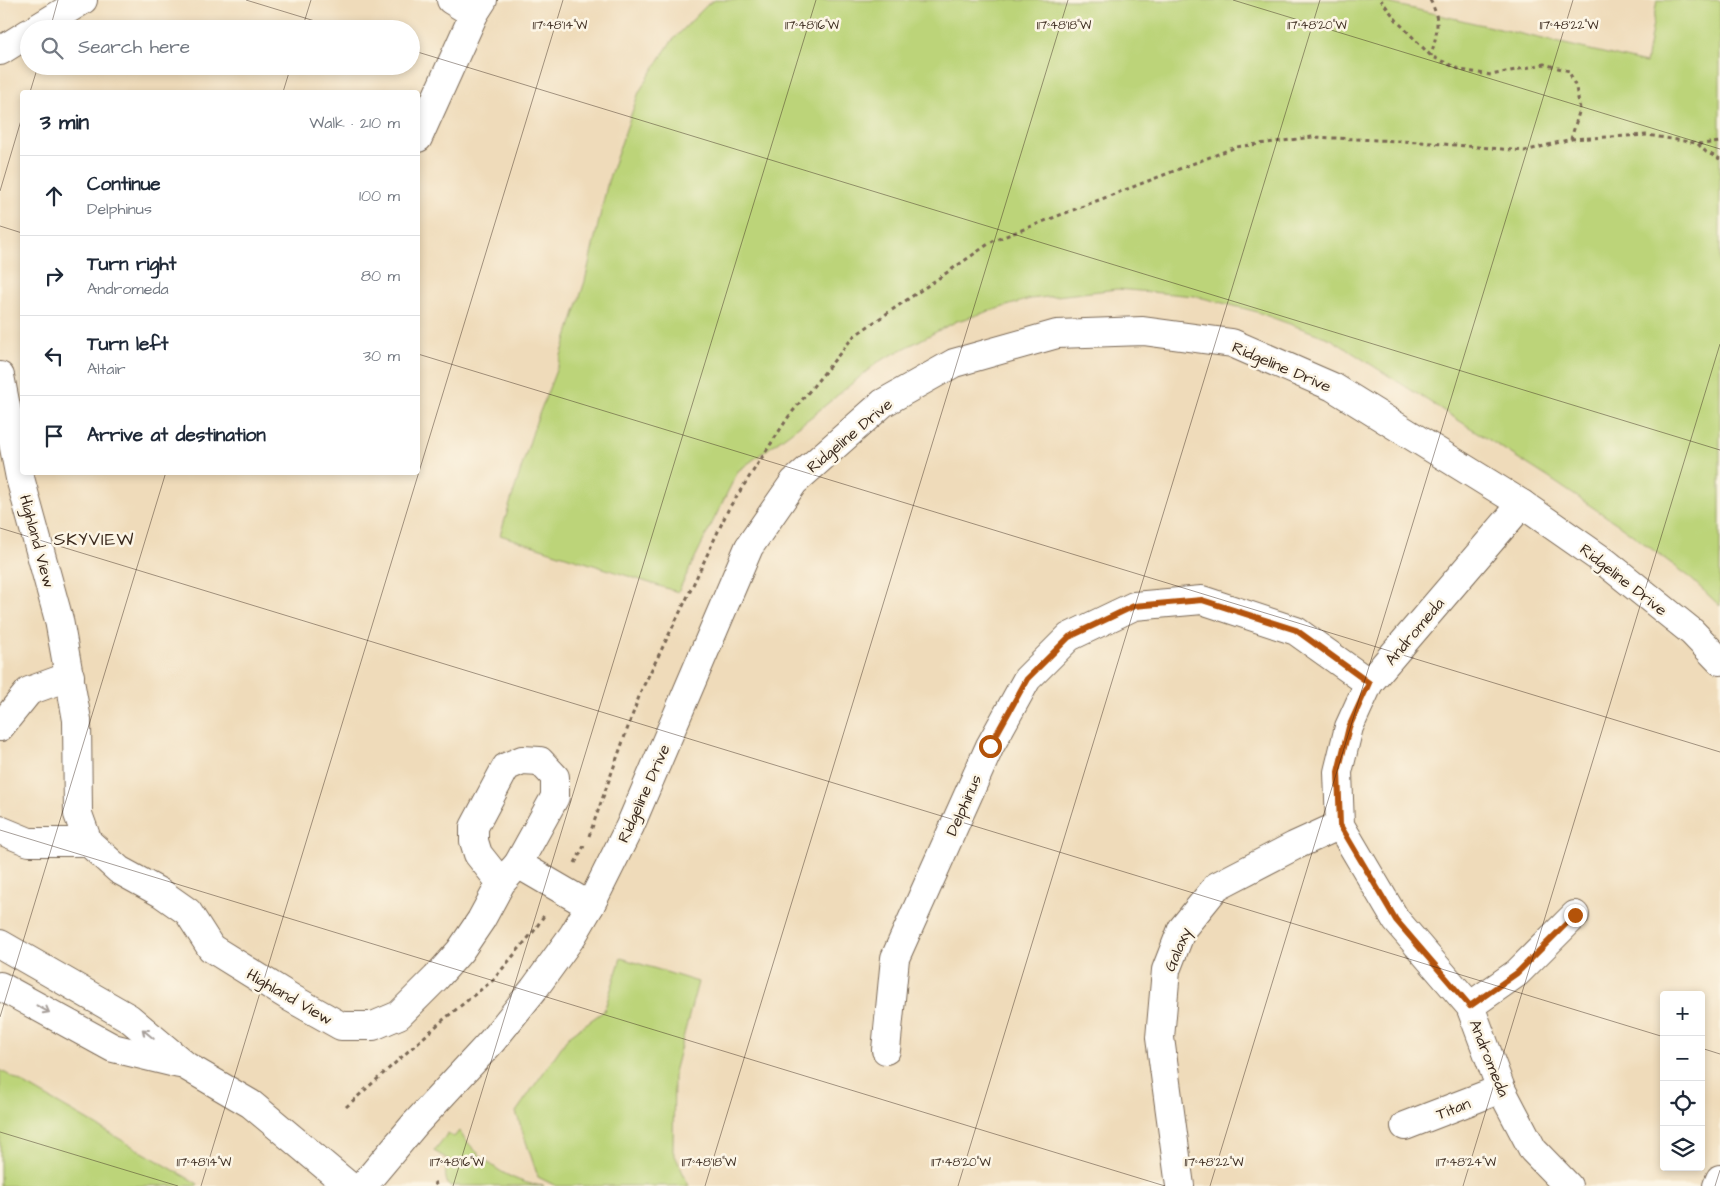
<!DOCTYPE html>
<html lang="en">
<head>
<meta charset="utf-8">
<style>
	body { margin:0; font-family:"Architects Daughter",sans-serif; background:#f6f6f7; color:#1f2937 }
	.controls { position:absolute; right:15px; bottom:15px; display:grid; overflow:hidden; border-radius:5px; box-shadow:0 2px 8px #0003 }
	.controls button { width:45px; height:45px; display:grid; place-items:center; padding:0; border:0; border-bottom:1px solid #e0e1e3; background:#fff; color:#1f2937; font:25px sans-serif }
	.stop { position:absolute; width:15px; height:15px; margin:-11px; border:4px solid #b45309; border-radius:50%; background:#fff }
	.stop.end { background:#b45309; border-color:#fff; box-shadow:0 1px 5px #0008 }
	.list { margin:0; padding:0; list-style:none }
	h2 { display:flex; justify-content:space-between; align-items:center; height:65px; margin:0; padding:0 20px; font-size:21px }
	h2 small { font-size:16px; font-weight:400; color:#747a83 }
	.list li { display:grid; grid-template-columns:32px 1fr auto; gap:15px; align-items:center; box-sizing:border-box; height:80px; padding:0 20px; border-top:1px solid #e0e1e3 }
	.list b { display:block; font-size:19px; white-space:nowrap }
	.list p { margin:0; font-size:16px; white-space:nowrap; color:#747a83 }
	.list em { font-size:16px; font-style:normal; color:#747a83 }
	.icon { flex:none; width:28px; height:28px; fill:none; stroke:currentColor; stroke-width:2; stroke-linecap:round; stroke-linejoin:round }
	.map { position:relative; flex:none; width:1720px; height:1186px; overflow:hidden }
	.search { position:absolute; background:#fff; box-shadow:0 2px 8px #0003; left:20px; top:20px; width:400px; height:55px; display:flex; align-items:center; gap:12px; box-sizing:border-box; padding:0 18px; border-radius:28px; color:#747a83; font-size:19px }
	.panel { position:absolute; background:#fff; box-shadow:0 2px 8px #0003; left:20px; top:90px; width:400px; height:385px; border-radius:5px }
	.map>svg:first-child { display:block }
	.grass { fill:#bcd479; stroke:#7c7f4c }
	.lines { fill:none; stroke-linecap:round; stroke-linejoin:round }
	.street-casing { stroke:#7a6855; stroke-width:30 }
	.secondary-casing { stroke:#7a6855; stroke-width:30 }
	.path { stroke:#7a6855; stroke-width:3; stroke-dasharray:4 4; stroke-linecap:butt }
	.street { stroke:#fff; stroke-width:28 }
	.secondary { stroke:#fff; stroke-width:28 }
	.oneway { stroke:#a79f9a }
	.route { stroke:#b45309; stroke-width:6 }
	.ticks { fill:none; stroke:#3b2a1e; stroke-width:1; stroke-opacity:0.45 }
	.labels { text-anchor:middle; stroke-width:5; stroke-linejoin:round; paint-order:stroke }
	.street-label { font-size:16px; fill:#3b2a1e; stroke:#fcf5e5 }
	.neighbourhood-label { font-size:18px; letter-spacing:1px; fill:#3b2a1e; stroke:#fcf5e5 }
	.ticks-label { font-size:12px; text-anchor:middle; fill:#3b2a1e; stroke:#fcf5e5; stroke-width:5; stroke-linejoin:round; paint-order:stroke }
</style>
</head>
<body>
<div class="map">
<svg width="1720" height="1186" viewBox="0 0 1720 1186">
	<rect width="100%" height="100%" fill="#fcf5e5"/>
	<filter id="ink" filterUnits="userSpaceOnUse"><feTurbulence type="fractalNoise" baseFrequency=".02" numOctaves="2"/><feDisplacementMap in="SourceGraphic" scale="10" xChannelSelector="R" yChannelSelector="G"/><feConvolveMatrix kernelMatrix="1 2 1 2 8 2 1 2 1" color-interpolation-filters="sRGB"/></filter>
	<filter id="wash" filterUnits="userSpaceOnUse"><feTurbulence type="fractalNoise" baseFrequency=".0096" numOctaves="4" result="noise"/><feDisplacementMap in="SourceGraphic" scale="20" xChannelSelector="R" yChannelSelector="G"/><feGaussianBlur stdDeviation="1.12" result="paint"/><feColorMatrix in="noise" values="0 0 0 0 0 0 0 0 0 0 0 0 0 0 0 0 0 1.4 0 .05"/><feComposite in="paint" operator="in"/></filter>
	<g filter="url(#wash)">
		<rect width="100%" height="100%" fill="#efdbba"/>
		<g class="grass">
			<path d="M715,0H1375L1646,63L1657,0H1720V606L1687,575L1619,525L1549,478L1331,339L1254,311L1195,296L1117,289L1030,299L957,321L878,362L811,417L738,471L678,592L500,535L536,422L558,365L585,281L608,181L639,92L670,43L708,4Z"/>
			<path d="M621,958L698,982L674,1072L673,1151L689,1186H556L538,1177L516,1112L569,1036L604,1011Z"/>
			<path d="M0,1070L198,1184L196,1186H0Z"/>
			<path d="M459,1131C479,1159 508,1183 544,1186H449C444,1178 445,1169 449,1160L434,1151L448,1133L454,1137Z"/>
		</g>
	</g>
	<g filter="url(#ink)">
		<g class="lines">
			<g class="street-casing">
				<g id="street">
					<path d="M451,0L474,14"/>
					<path d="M36,29L83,0"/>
					<path d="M0,51L29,33"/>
					<path d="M418,138L474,14L483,0"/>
					<path d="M0,376L20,478L59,620L77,720L78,814L88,842L119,870L161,893L188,912L211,948L293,999L341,1026H373L399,1015L436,978L460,951L481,920L501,883L518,864L555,797V777L540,761L522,760L506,767L474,827V841L478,854L501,883"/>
					<path d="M1522,504L1369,683L1349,727L1338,772L1340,825L1396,920L1470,1006L1501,1089L1533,1150L1568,1186"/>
					<path d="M0,727L29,691L70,676"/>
					<path d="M0,830L29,842H88"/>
					<path d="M518,864L590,906"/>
					<path d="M1470,1006L1517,973L1575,915"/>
					<path d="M886,1050L895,958L990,746L1027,679L1069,637L1134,606L1202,600L1296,631L1369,683"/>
					<path d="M1405,1126L1501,1089"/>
					<path d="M1180,1186L1160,1038L1166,970L1182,929L1217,886L1294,846L1340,825"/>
					<path d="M1717,1186L1720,1179"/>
				</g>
			</g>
			<g class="secondary-casing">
				<g id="secondary">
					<path d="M0,944L129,1018L186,1066L251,1104L349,1186"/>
					<path d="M0,986L113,1048L179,1064"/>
					<path d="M363,1186L415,1124L492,1041L534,989L573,935L590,906L630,826L749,547L794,482L883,403L954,363L1057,334L1143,331L1232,343L1333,387L1522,504L1605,562L1692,632L1720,661"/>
				</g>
			</g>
			<g class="path">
				<path d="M1430,0C1442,21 1436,35 1431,56"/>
				<path d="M1571,139L1647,135L1702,144L1720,142"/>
				<path d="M1698,144L1706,152L1720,159"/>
				<path d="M589,836L641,691L686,600L729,508L789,416L854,336L993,241L1236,147L1313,137L1420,142L1525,151L1571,139L1580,109L1576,88L1569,71L1544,64L1491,75L1461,70L1431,56L1398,22L1381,0"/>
				<path d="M575,863L584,846"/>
				<path d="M346,1107L443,1020L493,980L534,931L545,914"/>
				<path d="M434,1182L437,1186"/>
			</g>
			<use href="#street" class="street"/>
			<use href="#secondary" class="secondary"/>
		</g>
		<defs><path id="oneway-shaft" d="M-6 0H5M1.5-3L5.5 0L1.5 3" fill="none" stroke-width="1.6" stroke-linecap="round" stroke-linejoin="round" transform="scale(1.25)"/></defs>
		<g class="oneway">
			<use href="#oneway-shaft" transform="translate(43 1009) rotate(29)"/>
			<use href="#oneway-shaft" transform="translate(148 1034) rotate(-140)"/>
		</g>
	</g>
	<g class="lines" filter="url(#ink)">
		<path class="route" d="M990,746L1027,679L1069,637L1134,606L1202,600L1296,630L1369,683L1349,727L1338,772L1340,825L1396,920L1470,1006L1517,973L1575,915"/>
	</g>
	<path class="ticks" d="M246,0L341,29M1233,0L1720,149M50,29L58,0M302,29L311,0M411,50L1720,450M30,92L38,66M283,92L291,66M0,191L22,117M0,226L22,233M418,354L1720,752M0,528L1664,1037M0,830L1165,1186M0,1017L166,472M1701,1048L1720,1054M0,1132L178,1186M201,1186L563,0M453,1186L816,0M705,1186L1068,0M958,1186L1320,0M1210,1186L1573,0M1463,1186L1720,344M1715,1186L1720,1170"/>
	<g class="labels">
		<g class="street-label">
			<text transform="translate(1282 366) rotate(23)" y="6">Ridgeline Drive</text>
			<text transform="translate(849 435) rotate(-40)" y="6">Ridgeline Drive</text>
			<text transform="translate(38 541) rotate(75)" y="6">Highland View</text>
			<text transform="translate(1624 579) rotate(38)" y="6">Ridgeline Drive</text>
			<text transform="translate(1414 631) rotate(-50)" y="6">Andromeda</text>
			<text transform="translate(643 793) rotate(-66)" y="6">Ridgeline Drive</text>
			<text transform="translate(963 805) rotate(-66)" y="6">Delphinus</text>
			<text transform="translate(1177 949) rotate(-67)" y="6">Galaxy</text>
			<text transform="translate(290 996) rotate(30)" y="6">Highland View</text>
			<text transform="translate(1490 1058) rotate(68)" y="6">Andromeda</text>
			<text transform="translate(1453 1108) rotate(-21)" y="6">Titan</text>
		</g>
		<g class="neighbourhood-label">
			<text x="94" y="545">SKYVIEW</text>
		</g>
	</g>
	<g class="ticks-label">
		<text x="560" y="29">117°48'14"W</text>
		<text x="812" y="29">117°48'16"W</text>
		<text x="1064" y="29">117°48'18"W</text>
		<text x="1317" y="29">117°48'20"W</text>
		<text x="1569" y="29">117°48'22"W</text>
		<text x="204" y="1166">117°48'14"W</text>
		<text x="457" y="1166">117°48'16"W</text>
		<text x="709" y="1166">117°48'18"W</text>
		<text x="961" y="1166">117°48'20"W</text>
		<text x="1214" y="1166">117°48'22"W</text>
		<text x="1466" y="1166">117°48'24"W</text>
	</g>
</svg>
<div class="controls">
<button>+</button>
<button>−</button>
<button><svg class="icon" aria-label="locate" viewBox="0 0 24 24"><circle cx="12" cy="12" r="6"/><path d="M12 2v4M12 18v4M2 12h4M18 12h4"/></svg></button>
<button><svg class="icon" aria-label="layers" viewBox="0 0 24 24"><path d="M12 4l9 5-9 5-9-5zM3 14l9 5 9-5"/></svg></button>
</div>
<div class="stop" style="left:990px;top:746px"></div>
<div class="stop end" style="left:1575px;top:915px"></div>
<div class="search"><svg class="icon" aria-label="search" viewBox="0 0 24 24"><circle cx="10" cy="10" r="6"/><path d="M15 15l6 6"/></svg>Search here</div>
<section class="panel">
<h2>3 min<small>Walk · 210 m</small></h2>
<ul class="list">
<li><svg class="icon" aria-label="ahead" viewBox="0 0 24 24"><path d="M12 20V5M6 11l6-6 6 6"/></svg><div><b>Continue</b><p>Delphinus</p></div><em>100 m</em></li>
<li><svg class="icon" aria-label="right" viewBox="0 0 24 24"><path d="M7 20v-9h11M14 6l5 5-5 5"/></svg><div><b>Turn right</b><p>Andromeda</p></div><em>80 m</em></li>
<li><svg class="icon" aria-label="left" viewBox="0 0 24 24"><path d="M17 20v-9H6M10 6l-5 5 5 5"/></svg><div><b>Turn left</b><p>Altair</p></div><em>30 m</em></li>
<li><svg class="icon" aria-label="arrive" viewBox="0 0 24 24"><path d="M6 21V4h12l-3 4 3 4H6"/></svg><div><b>Arrive at destination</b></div></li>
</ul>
</section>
</div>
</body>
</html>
